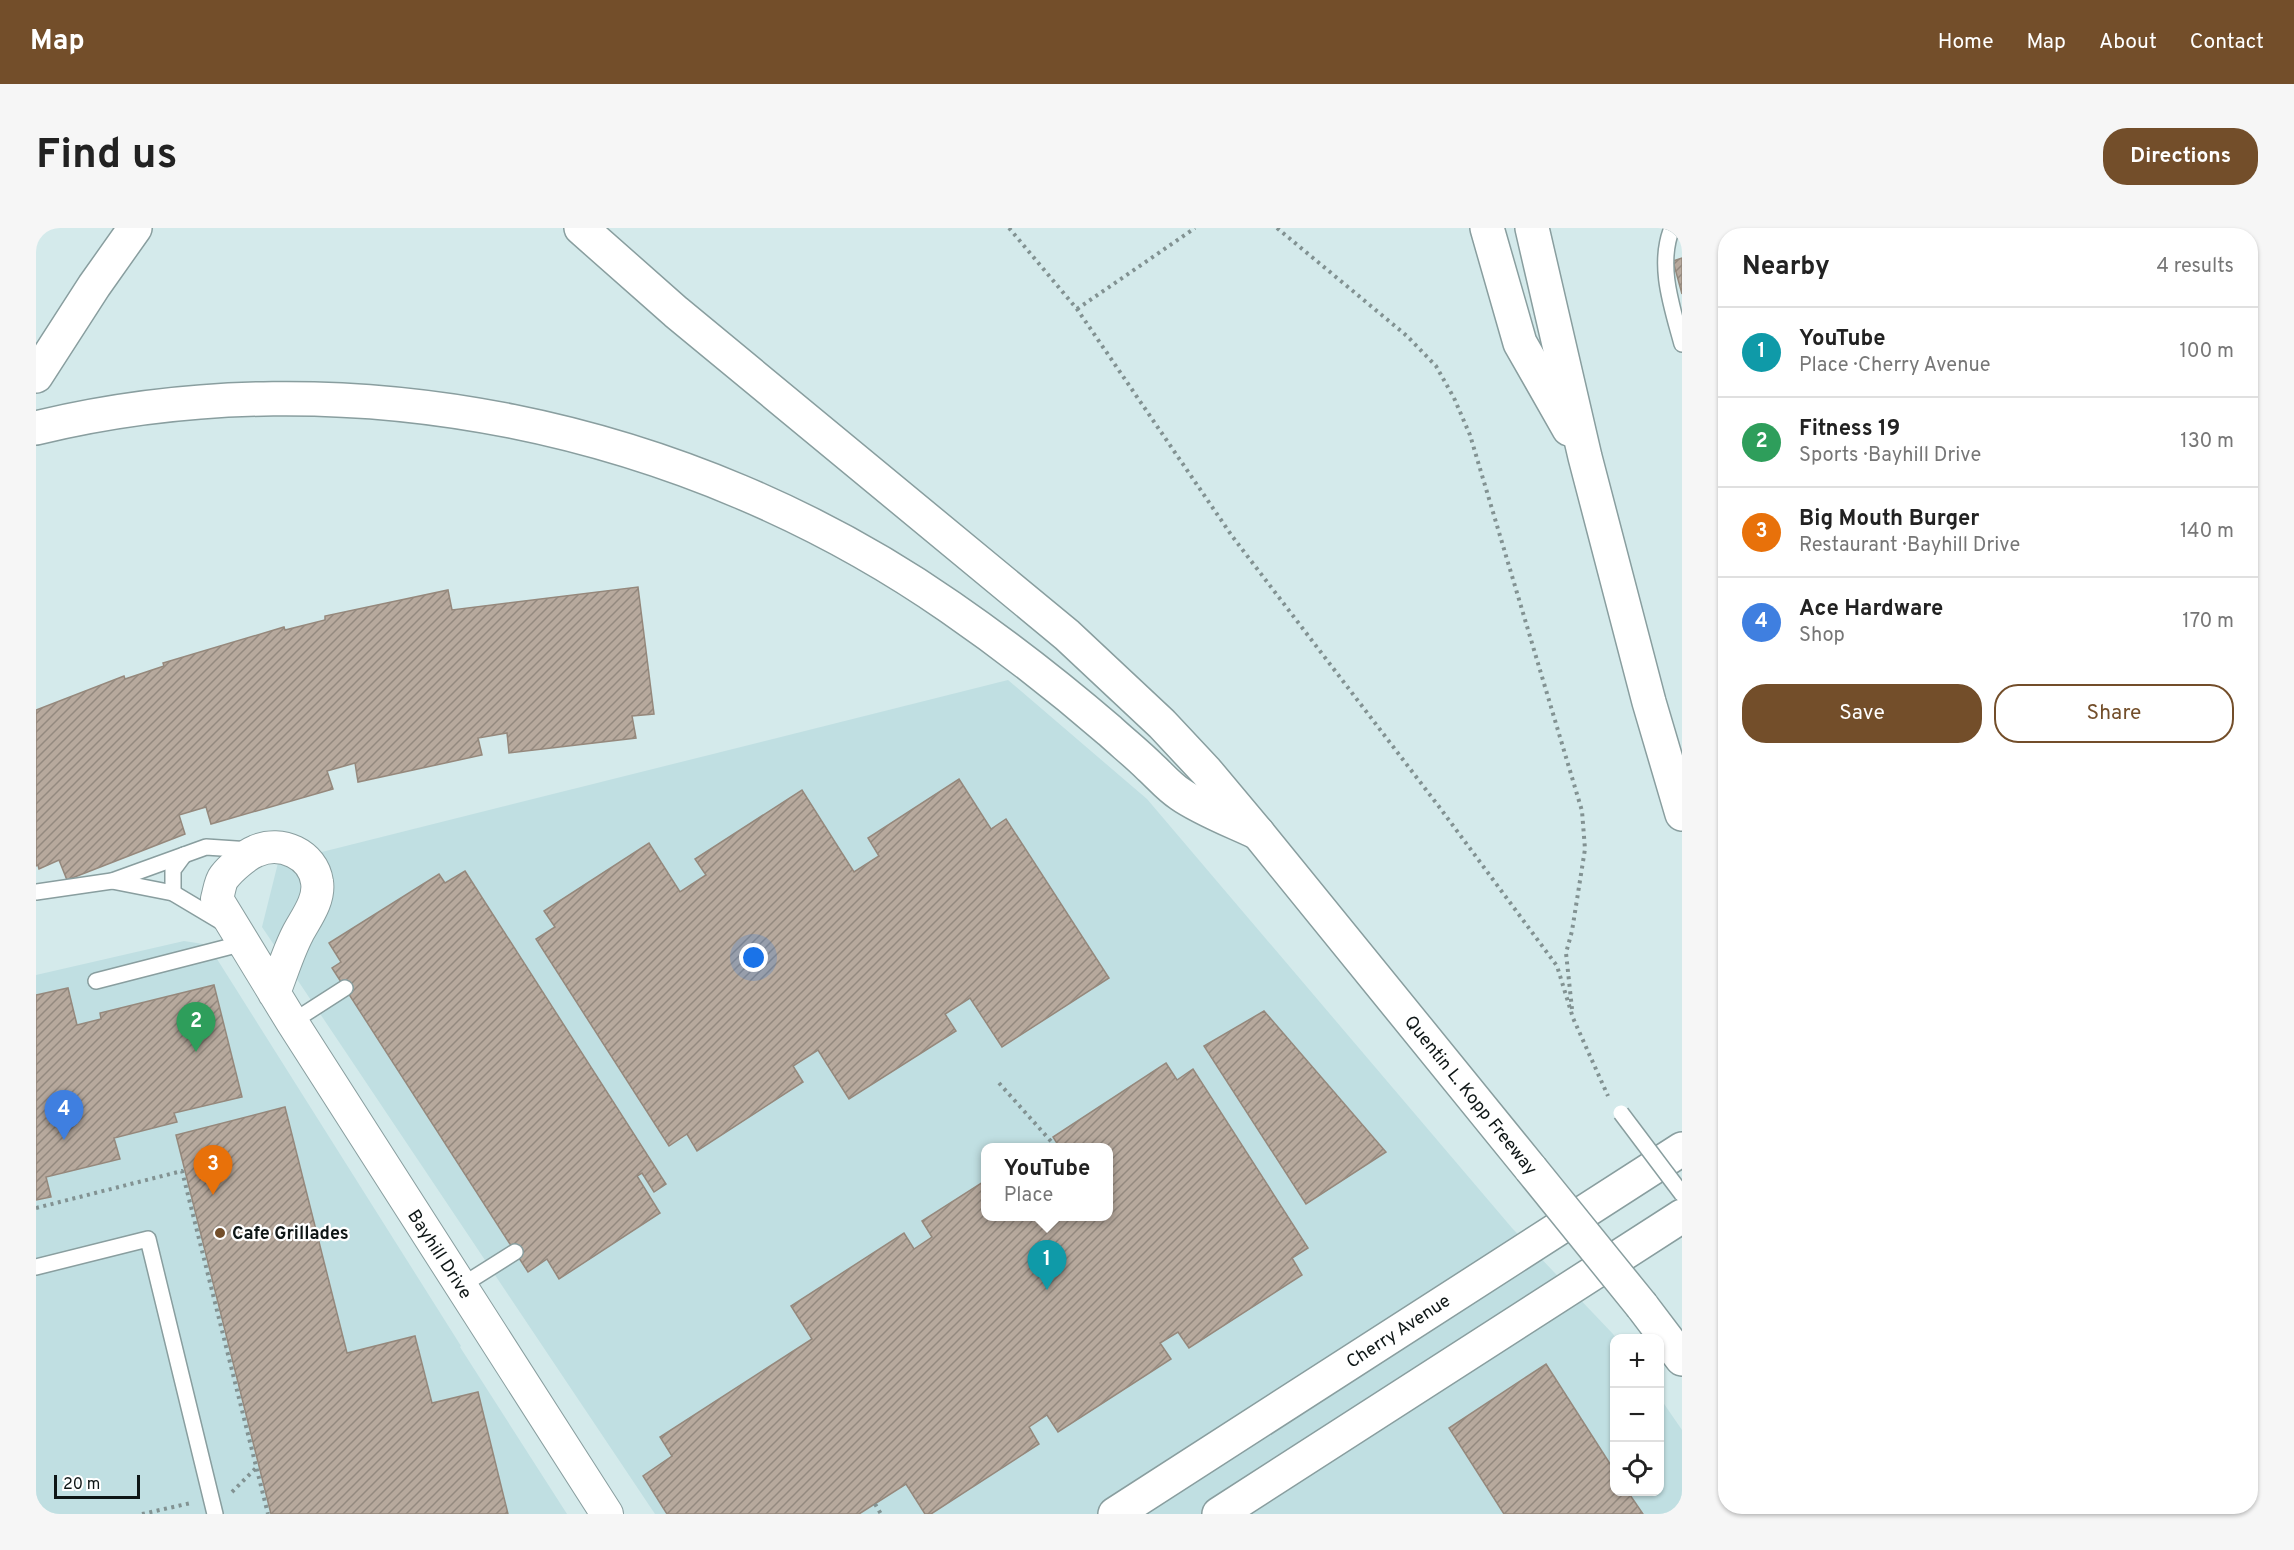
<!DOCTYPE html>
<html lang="en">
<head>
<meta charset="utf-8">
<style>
	body { margin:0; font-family:Overpass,sans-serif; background:#f6f6f6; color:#222 }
	.controls { position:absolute; right:18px; bottom:18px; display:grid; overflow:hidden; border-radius:12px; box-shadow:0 2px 4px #0004 }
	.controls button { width:54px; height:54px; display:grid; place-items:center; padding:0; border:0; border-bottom:2px solid #e0e0e0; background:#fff; color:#222; font:30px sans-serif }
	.scale { position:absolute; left:18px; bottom:15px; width:86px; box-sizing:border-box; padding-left:6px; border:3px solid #0e1616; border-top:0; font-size:16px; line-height:21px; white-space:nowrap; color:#0e1616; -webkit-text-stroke:4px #fff; paint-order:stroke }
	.you { position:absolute; left:718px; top:730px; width:21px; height:21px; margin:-15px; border:4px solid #fff; border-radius:50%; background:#1a73e8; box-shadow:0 0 0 9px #1a73e833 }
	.badge { display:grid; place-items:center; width:39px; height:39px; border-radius:50%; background:#734e2a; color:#fff; font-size:20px; font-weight:700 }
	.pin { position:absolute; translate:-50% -50px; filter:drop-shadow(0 2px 3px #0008) }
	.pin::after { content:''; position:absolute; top:32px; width:21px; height:18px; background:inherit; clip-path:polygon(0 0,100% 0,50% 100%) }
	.popup { position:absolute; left:945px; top:915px; width:132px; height:78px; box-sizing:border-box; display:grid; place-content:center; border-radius:12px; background:#fff; filter:drop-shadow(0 2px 4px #0005); font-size:20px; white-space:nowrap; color:#767676 }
	.popup b { font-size:22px; color:#222 }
	.popup::after { content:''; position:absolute; left:50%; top:100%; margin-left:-12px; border:12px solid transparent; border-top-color:#fff }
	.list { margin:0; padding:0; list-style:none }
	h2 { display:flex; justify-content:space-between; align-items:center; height:78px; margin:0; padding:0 24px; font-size:26px }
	h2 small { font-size:20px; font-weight:400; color:#767676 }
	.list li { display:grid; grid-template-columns:39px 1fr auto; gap:18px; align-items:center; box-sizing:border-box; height:90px; padding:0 24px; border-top:2px solid #e0e0e0 }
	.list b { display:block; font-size:22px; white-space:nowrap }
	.list p { margin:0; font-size:20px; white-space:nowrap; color:#767676 }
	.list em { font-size:20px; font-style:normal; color:#767676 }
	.actions { display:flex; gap:12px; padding:18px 24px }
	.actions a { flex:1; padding:14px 0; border:2px solid #734e2a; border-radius:24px; text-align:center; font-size:21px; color:#734e2a }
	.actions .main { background:#734e2a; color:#fff }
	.icon { flex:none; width:33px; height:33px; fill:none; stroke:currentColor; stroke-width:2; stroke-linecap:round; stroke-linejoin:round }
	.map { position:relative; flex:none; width:1646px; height:1286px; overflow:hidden; border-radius:24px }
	header { display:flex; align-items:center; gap:36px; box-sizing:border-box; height:84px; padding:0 30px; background:#734e2a; color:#fff }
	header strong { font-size:28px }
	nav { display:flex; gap:33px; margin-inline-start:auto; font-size:21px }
	.intro { display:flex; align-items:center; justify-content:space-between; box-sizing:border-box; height:144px; padding:0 36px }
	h1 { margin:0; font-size:42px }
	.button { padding:15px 27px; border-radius:24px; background:#734e2a; color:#fff; font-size:21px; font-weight:700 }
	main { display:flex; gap:36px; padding:0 36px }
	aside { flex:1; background:#fff; border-radius:24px; box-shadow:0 2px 4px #0004 }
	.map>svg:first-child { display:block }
	.built { fill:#c0dfe2; fill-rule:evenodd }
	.building { fill:url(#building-hatch); stroke:#95887c; stroke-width:1.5 }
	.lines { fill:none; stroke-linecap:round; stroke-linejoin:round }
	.lane-casing { stroke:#899e9f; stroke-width:18 }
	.street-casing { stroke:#899e9f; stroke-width:34 }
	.secondary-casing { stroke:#899e9f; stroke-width:36 }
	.highway-casing { stroke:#899e9f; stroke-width:36 }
	.path { stroke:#829292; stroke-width:4; stroke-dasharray:3 4.5; stroke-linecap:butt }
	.lane { stroke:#fff; stroke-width:15 }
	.street { stroke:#fff; stroke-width:32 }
	.secondary { stroke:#fff; stroke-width:33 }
	.highway { stroke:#fff; stroke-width:33 }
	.lane-bridge-casing { stroke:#899e9f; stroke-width:18; stroke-linecap:butt }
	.highway-bridge-casing { stroke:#899e9f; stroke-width:36; stroke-linecap:butt }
	.lane-bridge { stroke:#fff; stroke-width:15 }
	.highway-bridge { stroke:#fff; stroke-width:33 }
	.poi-dot { fill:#734e2a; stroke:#fff; stroke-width:2 }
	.labels { text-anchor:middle; stroke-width:4.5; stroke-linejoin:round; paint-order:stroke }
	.street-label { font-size:18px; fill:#0e1616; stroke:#fff }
	.poi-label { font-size:18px; font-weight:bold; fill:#0e1616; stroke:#fff; text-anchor:start }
</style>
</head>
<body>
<header>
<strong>Map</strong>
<nav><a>Home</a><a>Map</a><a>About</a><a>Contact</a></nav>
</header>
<div class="intro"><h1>Find us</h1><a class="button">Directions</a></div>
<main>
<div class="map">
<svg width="1646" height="1286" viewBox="0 0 1646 1286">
	<defs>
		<pattern id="building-hatch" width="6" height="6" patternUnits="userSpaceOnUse" patternTransform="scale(1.5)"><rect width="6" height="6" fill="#b7a99d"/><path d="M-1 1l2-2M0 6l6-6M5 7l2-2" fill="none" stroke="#93897f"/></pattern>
	</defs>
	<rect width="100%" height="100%" fill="#d4eaeb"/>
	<g class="built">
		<path d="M972,452L1111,571L1476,1000L1577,1106L1580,1110H1578V1264H1624V1170L1646,1202V1286H619L226,699L242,635ZM950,920H1072V988H950Z"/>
		<path d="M148,713L167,716L181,731L425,1118L424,1119L531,1286H0V747Z"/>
	</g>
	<g class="building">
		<path d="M1646,30V66L1637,33Z"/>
		<path d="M602,359L618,486L596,488L600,510L473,525L471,505L442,510L446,527L322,554L319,535L291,543L297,561L175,596L170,579L143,587L149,606L31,652L23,632L3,641L2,637L0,638V482L88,448L89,451L128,438L127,435L248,399L249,402L289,392V388L412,362L416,382Z"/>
		<path d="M923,551L955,601L970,591L1073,750L966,819L934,770L909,786L920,803L813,871L782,822L757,838L767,854L661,923L651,906L633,918L500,711L519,699L508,683L613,615L644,664L670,647L659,631L766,562L818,644L843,628L832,610Z"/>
		<path d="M429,643L630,956L618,964L606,945L601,948L624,985L523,1051L511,1031L492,1044L296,740L305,734L293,715L403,646L409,655Z"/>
		<path d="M178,757L206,869L138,885L141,894L78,910L84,931L10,949L15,969L0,972V767L32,760L41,797L65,791L64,785Z"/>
		<path d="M1228,783L1350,924L1270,976L1168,818Z"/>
		<path d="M1130,835L1141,852L1157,841L1272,1020L1256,1030L1266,1047L1153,1120L1142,1104L1124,1115L1135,1131L1022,1204L1011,1187L993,1199L1003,1216L895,1286H889L870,1256L823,1286H631L607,1248L636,1228L624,1209L776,1111L755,1078L868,1005L878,1021L896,1009L886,993L950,952V988H1072V920H1024L1017,909Z"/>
		<path d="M249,879L311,1125L379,1108L396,1175L442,1164L472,1286H235L140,907Z"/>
		<path d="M1510,1136L1578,1242V1264H1592L1607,1286H1468L1413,1200Z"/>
	</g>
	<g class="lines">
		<g class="lane-casing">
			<g id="lane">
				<path d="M1636,0C1621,37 1636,79 1646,116"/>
				<path d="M76,653L137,665L189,696"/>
				<path d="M0,664L76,653L170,619L215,622"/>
				<path d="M137,665V642L148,627"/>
				<path d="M60,753L208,715"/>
				<path d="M256,794L309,760"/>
				<path d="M0,1039L112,1011L179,1286"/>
				<path d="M425,1058L479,1024"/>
			</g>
		</g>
		<g class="street-casing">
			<path id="street" d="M238,765C246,745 252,724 262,705C270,690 284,672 281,654C277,626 245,612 220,623C210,627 195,640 188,649C184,654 183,664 181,671L256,794L571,1286"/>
		</g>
		<g class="secondary-casing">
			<g id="secondary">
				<path d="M1079,1286L1646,921"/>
				<path d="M1183,1286L1646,988"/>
			</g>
		</g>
		<g class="highway-casing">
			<g id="highway">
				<path d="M545,0L640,84L1031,407L1126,496L1170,543L1222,605L1495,941"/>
				<path d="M1451,0L1484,115L1533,201"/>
				<path d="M1496,0L1549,229L1613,474L1646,586"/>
				<path d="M0,148L58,58L99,0"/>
				<path d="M0,200C311,125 652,197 914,379C969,417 1023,459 1074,503C1087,515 1101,526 1114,539C1124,548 1133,559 1144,566C1165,581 1199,594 1222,605"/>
				<path d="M1606,1078L1646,1131"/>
			</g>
		</g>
		<g class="path">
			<path d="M973,0L1041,81L1196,308L1404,580L1521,738L1537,790L1572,868"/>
			<path d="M1241,0L1371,108L1400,138L1418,170L1434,207L1546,583L1549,621L1536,703L1530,725L1536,781"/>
			<path d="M1041,81L1159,0"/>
			<path d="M963,855L1021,920"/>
			<path d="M0,980L146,943L232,1286"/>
			<path d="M196,1264L220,1240"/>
			<path d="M839,1276L845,1286"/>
			<path d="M106,1286L155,1275"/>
		</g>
		<use href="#lane" class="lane"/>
		<use href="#street" class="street"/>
		<use href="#secondary" class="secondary"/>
		<use href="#highway" class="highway"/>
		<g class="lane-bridge-casing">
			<path id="lane-bridge" d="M1585,885L1646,966"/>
		</g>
		<g class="highway-bridge-casing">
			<path id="highway-bridge" d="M1495,941L1606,1078"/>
		</g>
		<use href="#lane-bridge" class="lane-bridge"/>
		<use href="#highway-bridge" class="highway-bridge"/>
	</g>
	<circle class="poi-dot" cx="184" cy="1005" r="6"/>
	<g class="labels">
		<g class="street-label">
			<text transform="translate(1435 867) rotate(51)" y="6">Quentin L. Kopp Freeway</text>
			<text transform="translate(404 1026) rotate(57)" y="6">Bayhill Drive</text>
			<text transform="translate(1362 1103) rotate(-33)" y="6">Cherry Avenue</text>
		</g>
		<g class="poi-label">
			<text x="196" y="1011">Cafe Grillades</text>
		</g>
	</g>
</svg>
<div class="controls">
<button>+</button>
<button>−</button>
<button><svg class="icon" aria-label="locate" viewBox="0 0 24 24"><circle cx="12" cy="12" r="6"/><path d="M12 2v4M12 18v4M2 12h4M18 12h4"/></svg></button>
</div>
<div class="scale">20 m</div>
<div class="you"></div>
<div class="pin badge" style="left:1011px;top:1062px;background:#0f9aa8">1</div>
<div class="popup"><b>YouTube</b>Place</div>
<div class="pin badge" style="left:160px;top:824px;background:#2e9e5b">2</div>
<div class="pin badge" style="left:177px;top:967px;background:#e8710a">3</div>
<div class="pin badge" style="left:28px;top:912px;background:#3f7fe0">4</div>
</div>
<aside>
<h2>Nearby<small>4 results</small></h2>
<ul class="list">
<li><span class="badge" style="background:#0f9aa8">1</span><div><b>YouTube</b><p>Place · Cherry Avenue</p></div><em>100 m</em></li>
<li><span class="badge" style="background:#2e9e5b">2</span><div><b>Fitness 19</b><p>Sports · Bayhill Drive</p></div><em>130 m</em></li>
<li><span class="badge" style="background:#e8710a">3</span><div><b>Big Mouth Burger</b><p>Restaurant · Bayhill Drive</p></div><em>140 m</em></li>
<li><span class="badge" style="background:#3f7fe0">4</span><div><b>Ace Hardware</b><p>Shop</p></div><em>170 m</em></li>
</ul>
<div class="actions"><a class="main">Save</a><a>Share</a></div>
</aside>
</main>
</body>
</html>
